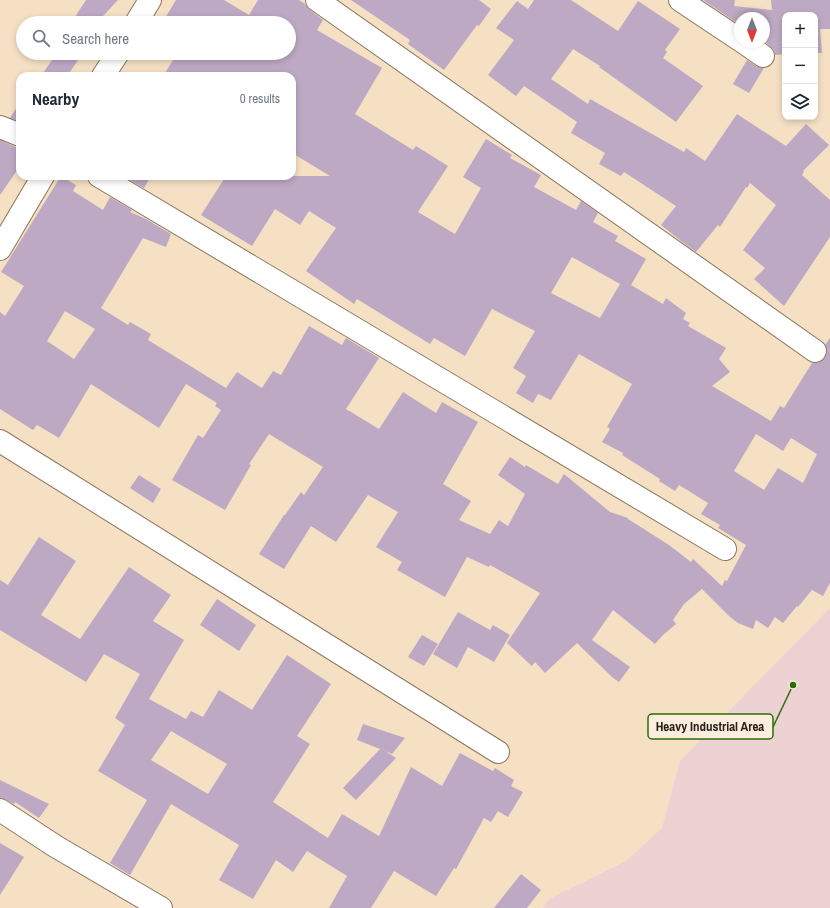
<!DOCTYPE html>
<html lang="en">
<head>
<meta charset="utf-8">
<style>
	body { margin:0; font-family:"Archivo Narrow",sans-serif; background:#f2f2f3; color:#1f2937 }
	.controls { position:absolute; right:12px; top:12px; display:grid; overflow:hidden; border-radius:8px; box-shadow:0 2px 6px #0003 }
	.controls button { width:36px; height:36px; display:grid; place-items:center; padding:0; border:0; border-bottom:1px solid #e0e1e3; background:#fff; color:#1f2937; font:20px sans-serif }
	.compass { position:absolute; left:734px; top:12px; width:36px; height:36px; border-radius:50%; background:#fff; box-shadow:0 2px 6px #0003; rotate:180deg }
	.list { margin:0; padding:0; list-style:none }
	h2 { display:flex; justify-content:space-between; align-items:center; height:52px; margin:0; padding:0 16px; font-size:17px }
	h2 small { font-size:13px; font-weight:400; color:#747a83 }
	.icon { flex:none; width:22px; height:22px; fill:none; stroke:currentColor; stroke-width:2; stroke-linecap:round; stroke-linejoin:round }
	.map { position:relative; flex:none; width:830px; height:908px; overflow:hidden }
	.search { position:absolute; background:#fff; box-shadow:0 2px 6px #0003; left:16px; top:16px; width:280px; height:44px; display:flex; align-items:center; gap:10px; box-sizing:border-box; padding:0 14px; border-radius:22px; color:#747a83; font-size:15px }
	.panel { position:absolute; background:#fff; box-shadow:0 2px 6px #0003; left:16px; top:72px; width:280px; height:108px; border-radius:12px }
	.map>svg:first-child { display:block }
	.industrial { fill:#edd2d3 }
	.building { fill:#bda9c4; fill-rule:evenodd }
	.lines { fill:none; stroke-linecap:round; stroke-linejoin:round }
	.minor-casing { stroke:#8a765d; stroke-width:24 }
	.minor { stroke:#fff; stroke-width:22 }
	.leader { fill:none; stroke:#2a6e09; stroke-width:1.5 }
	.callout-dot { fill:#2a6e09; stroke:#fceede; stroke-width:1.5 }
	.callout { fill:#fceede; stroke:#2a6e09; stroke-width:1.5 }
	.callout-label { font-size:13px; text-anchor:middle; font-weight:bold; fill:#292116 }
</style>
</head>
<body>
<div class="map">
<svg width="830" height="908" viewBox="0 0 830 908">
	<rect width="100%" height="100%" fill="#f5e0c4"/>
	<path class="industrial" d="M830,608V908H543L549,899L626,861L662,828L680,761Z"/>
	<g class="building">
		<path d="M86,0H118L103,16L106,18L103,23H71Z"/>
		<path d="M176,0H224L249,15L258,0H299L305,4L310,10L323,20L317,30L382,68L355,114L413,150L416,146L448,166L418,212L455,234L481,188L463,177L486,139L512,155L510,158L541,175L534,187L576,210L581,201L598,213L593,222L618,236L615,241L646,259L631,285L663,304L666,298L686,313L683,319L690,323L688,326L726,348L719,359L730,372L712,386L771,421L780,406L784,408L812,363H814L820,362L825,358L827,352L825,345L830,338V583L823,596L812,590L798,607L797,606L783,623L775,617L768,628L756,620L753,629L738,623L730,617L702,589L684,604L673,620L676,624L663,635L655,644L613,610L592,640L630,667L619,682L612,677L577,643L545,673L535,662L532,666L507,643L540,593L490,565L489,567L467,557L445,597L397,570L402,562L376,547L398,512L368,495L336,542L311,526L284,569L259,554L284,515H285L301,492L304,495L323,467L269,434L249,464L251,465L225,510L172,480L198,435L203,438L221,410L215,406L217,403L186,384L159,428L91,384L59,438L37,425L33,430L0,409V312L5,316L24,286L1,272L61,176L76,185L73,191L103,210L110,197L132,210L130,212L146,219L171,234L166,247L143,238L101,308L128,325L130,322L151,334L148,340L226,388L237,372L262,388L273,371L281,375L309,326L342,345L346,338L379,358L346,409L379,429L403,392L436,413L442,402L478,422L443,484L471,501L459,520L490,534L499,520L508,526L525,494L498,475L510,457L525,467L526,465L558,484L564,474L610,512L628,518V519L669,545L691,562L693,559L722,586L725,580L727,581L746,545L718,528L720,525L701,514L708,503L679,485L675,491L659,481L660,479L622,455L623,453L602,442L610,429L607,427L632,384L579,354L551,400L538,394L533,403L516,393L526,376L513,368L535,331L492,309L465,356L434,338L430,344L357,299L354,304L306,271L336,228L309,211L300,225L275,209L252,246L201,215L226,176H330L292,153V76H163L175,57L168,53H289V23H162ZM572,257L620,284L600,318L551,293ZM65,311L95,329L74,359L47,341ZM756,434L783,451L791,438L817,454L803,483L778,468L764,490L734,471Z"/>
		<path d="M351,0H479L491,9L479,26L477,25L444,70L408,44L410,40Z"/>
		<path d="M534,0H571L618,31L638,1L680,29L665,50L667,52L663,58L703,86L676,122L599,67L600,66L573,49L551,79L588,104L590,99L684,152L686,148L705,161L737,114L786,146L806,124L829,145L803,171L804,172L802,175L830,200V237L784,306L754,279L765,268L743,250L776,205L750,183L747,188L746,187L720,227L718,225L696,252L681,241L661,225L676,206L624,172L621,176L599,164L605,153L571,133L577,122L524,86L516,96L488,75L514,40L496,28L517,1L528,9Z"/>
		<path d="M703,0H735L734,6L772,10L771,0H830V29H820L822,53H815V15H785V54L775,55L774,50L770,46L764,41V18H740V25Z"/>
		<path d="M57,53H83L67,76H41Z"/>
		<path d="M747,60L756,66L762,68H764L749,93L733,84Z"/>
		<path d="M20,102V122L10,118Z"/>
		<path d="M0,140L15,147H20V166L0,195Z"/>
		<path d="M123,176H151L144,188Z"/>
		<path d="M139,475L161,489L153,503L130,488Z"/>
		<path d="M39,537L76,561L41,615L80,639L129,567L171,595L153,621L184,640L149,699L186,719L191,711L203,717L219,690L252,710L287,655L331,684L297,736L310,744L273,802L328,838L342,814L379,836L411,767L442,786L460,753L493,771L495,768L514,780L511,786L523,792L508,817L498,811L491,822L484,818L456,869L454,868L436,896L394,871L371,908H329L347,876L307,851L293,872L276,860L253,899L219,880L239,845L171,804L130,875L110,863L147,800L98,771L125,725L115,718L140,674L104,654L86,682L0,630V580L8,585ZM171,731L227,764L208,794L151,760Z"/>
		<path d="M217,599L256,625L239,651L200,625Z"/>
		<path d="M458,612L490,630L493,625L510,635L494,662L468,647L457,668L433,654Z"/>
		<path d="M422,635L438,644L424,666L408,657Z"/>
		<path d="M363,724L405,738L392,754L385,751L396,758L356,800L343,788L380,749L357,740Z"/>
		<path d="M0,780L49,804L39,818L15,802L14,804L7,800L0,798Z"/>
		<path d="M0,843L24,857L0,895Z"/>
		<path d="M521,874L541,890L527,908H494Z"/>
	</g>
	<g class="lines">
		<g class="minor-casing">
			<g id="minor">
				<path d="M317,0L815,351"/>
				<path d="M680,0L740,40"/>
				<path d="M136,23L150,0"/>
				<path d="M743,42L763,56"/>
				<path d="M103,76L118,53"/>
				<path d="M0,127L20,135"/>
				<path d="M99,176L725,549"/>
				<path d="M0,249L43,176"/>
				<path d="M0,441L498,752"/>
				<path d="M0,810L55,846L161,908"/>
			</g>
		</g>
		<use href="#minor" class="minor"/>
	</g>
	<path class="leader" d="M793 685L773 727"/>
	<circle class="callout-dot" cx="793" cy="685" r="4"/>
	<rect class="callout" x="648" y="714" width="125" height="25" rx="4"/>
	<g class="callout-label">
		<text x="710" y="731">Heavy Industrial Area</text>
	</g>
</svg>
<div class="controls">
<button>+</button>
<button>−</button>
<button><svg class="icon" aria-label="layers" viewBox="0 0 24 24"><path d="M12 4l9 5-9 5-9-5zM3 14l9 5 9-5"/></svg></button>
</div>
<svg class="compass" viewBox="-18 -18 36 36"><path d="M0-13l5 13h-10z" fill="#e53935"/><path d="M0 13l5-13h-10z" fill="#747a83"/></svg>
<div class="search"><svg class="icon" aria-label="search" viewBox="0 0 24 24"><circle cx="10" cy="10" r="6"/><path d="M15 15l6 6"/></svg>Search here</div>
<section class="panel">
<h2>Nearby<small>0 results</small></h2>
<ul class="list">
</ul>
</section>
</div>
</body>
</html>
